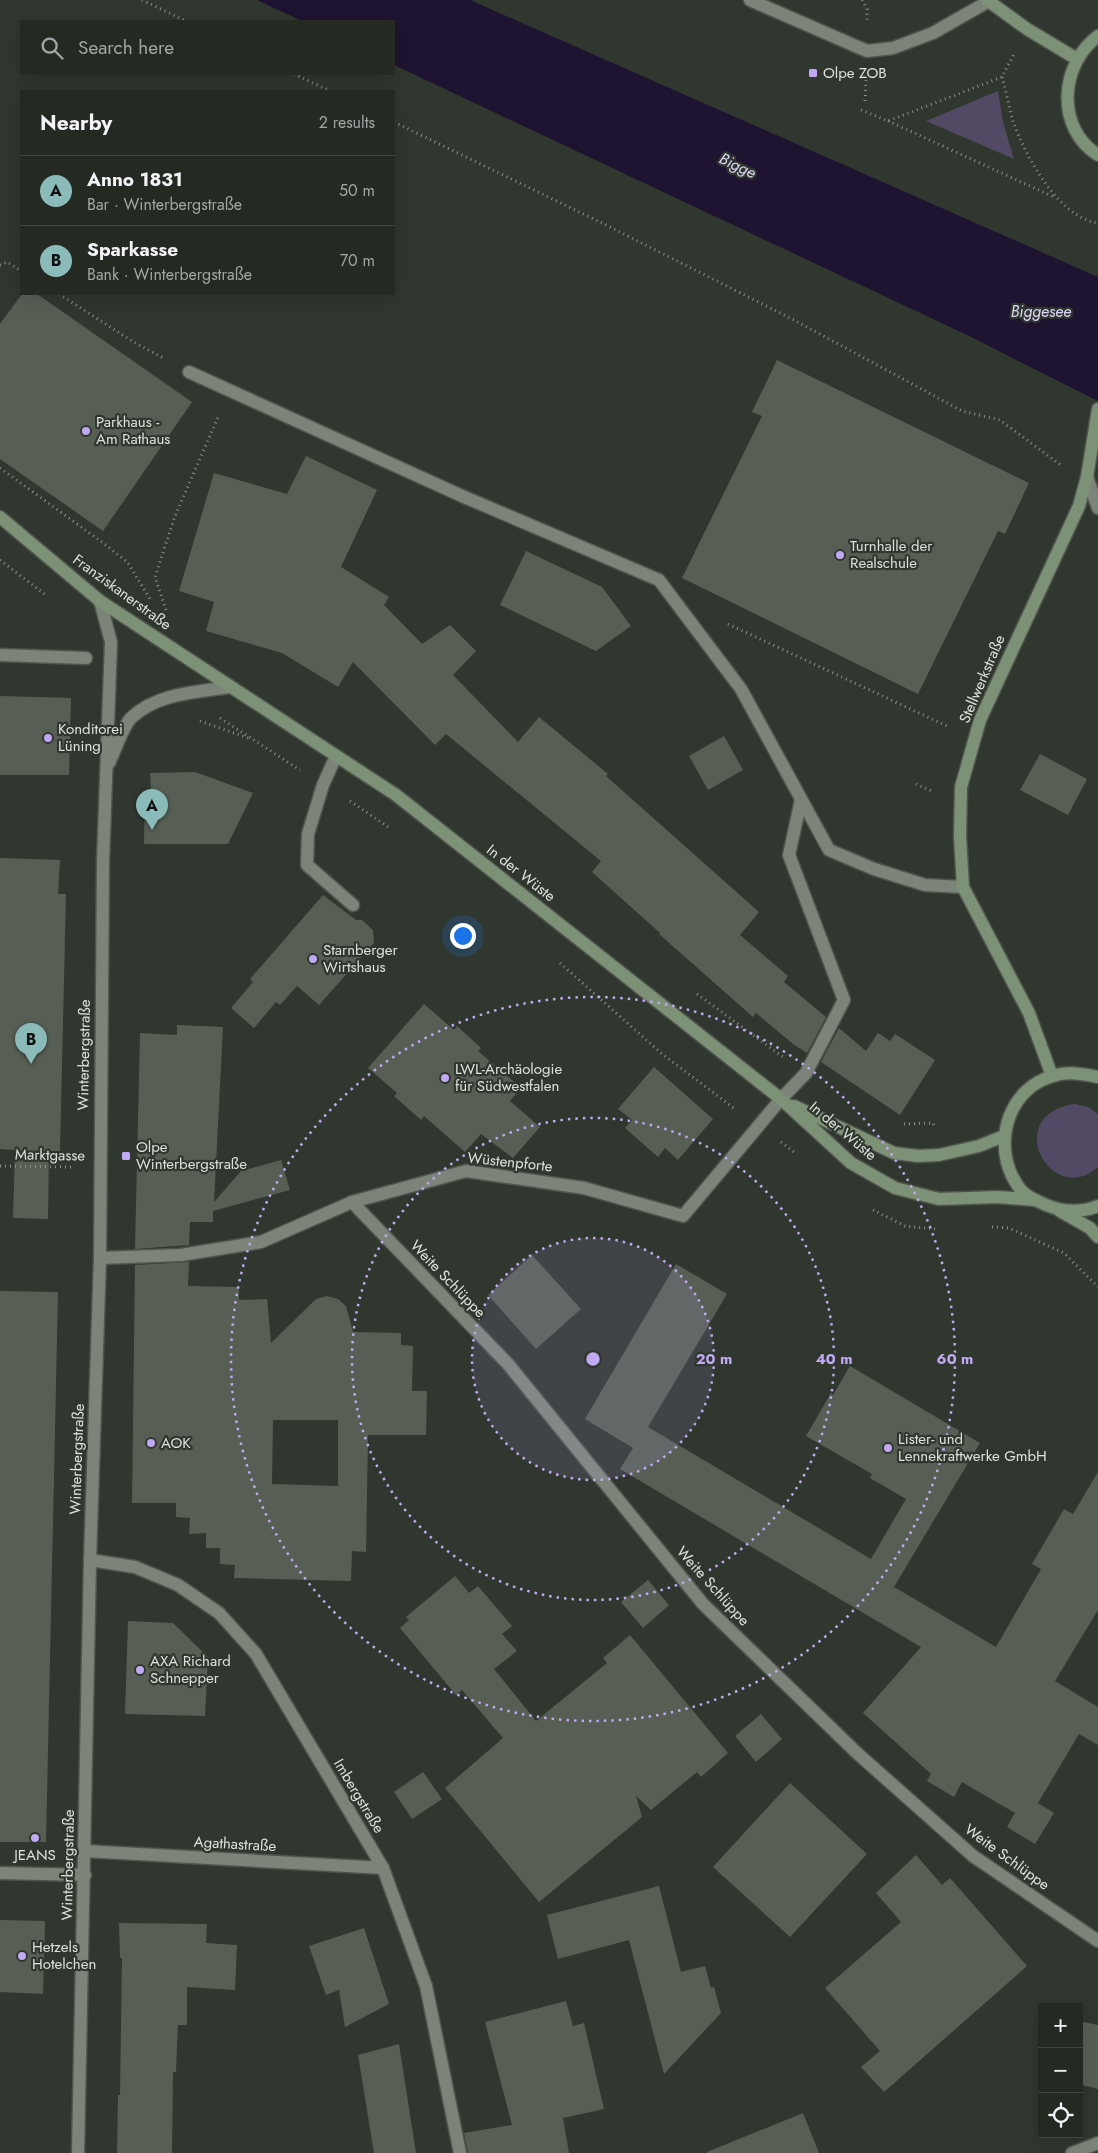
<!DOCTYPE html>
<html lang="en">
<head>
<meta charset="utf-8">
<style>
	body { margin:0; font-family:Jost,sans-serif; background:#30352f; color:#f1f3f6 }
	.controls { position:absolute; right:15px; bottom:15px; display:grid; overflow:hidden; border-radius:0px; box-shadow:0 5px 20px #0002 }
	.controls button { width:45px; height:45px; display:grid; place-items:center; padding:0; border:0; border-bottom:1px solid #414540; background:#242922; color:#f1f3f6; font:25px sans-serif }
	.you { position:absolute; left:462px; top:935px; width:18px; height:18px; margin:-12px; border:4px solid #fff; border-radius:50%; background:#1a73e8; box-shadow:0 0 0 8px #1a73e833 }
	.badge { display:grid; place-items:center; width:32px; height:32px; border-radius:50%; background:#8bbbb9; color:#111; font-size:16px; font-weight:700 }
	.pin { position:absolute; translate:-50% -41px; filter:drop-shadow(0 1px 2px #0008) }
	.pin::after { content:''; position:absolute; top:26px; width:18px; height:15px; background:inherit; clip-path:polygon(0 0,100% 0,50% 100%) }
	.list { margin:0; padding:0; list-style:none }
	h2 { display:flex; justify-content:space-between; align-items:center; height:65px; margin:0; padding:0 20px; font-size:21px }
	h2 small { font-size:16px; font-weight:400; color:#a3a6a5 }
	.list li { display:grid; grid-template-columns:32px 1fr auto; gap:15px; align-items:center; box-sizing:border-box; height:70px; padding:0 20px; border-top:1px solid #414540 }
	.list b { display:block; font-size:19px; white-space:nowrap }
	.list p { margin:0; font-size:16px; white-space:nowrap; color:#a3a6a5 }
	.list em { font-size:16px; font-style:normal; color:#a3a6a5 }
	.icon { flex:none; width:28px; height:28px; fill:none; stroke:currentColor; stroke-width:2; stroke-linecap:round; stroke-linejoin:round }
	.map { position:relative; flex:none; width:1098px; height:2153px; overflow:hidden }
	.search { position:absolute; background:#242922; box-shadow:0 5px 20px #0002; left:20px; top:20px; width:375px; height:55px; display:flex; align-items:center; gap:12px; box-sizing:border-box; padding:0 18px; border-radius:0px; color:#a3a6a5; font-size:19px }
	.panel { position:absolute; background:#242922; box-shadow:0 5px 20px #0002; left:20px; top:90px; width:375px; height:205px; border-radius:0px }
	.map>svg:first-child { display:block }
	.green { fill:#524a64 }
	.water { fill:#1e1330 }
	.building { fill:#575f55; fill-rule:evenodd }
	.lines { fill:none; stroke-linecap:round; stroke-linejoin:round }
	.lane-casing { stroke:#4f554d; stroke-width:15 }
	.street-casing { stroke:#4f554d; stroke-width:15 }
	.secondary-casing { stroke:#4f554d; stroke-width:15 }
	.path { stroke:#8b918a; stroke-width:3; stroke-dasharray:1 4; stroke-linecap:butt }
	.lane { stroke:#7c8479; stroke-width:12 }
	.street { stroke:#7c8479; stroke-width:12 }
	.secondary { stroke:#7d9176; stroke-width:12 }
	.ring { fill:none; stroke:#c0a8f3; stroke-width:2.5; stroke-dasharray:2.5 5 }
	.poi-dot { fill:#c0a8f3; stroke:#30372e; stroke-width:2 }
	.labels { text-anchor:middle; stroke-width:4.5; stroke-linejoin:round; paint-order:stroke }
	.poi-label { font-size:15px; fill:#dde1dc; stroke:#30372e; text-anchor:start }
	.street-label { font-size:15px; fill:#dde1dc; stroke:#30372e }
	.water-label { font-size:16px; font-style:italic; fill:#dfd4f9; stroke:#30372e }
	.centre { fill:#c0a8f3; stroke:#30372e; stroke-width:2.5 }
	.ring-label { font-size:15px; text-anchor:middle; font-weight:bold; fill:#c0a8f3; stroke:#30372e; stroke-width:4.5; stroke-linejoin:round; paint-order:stroke }
</style>
</head>
<body>
<div class="map">
<svg width="1098" height="2153" viewBox="0 0 1098 2153">
	<rect width="100%" height="100%" fill="#30372e"/>
	<g class="green">
		<path d="M998,91L1003,122L1014,159L926,121Z"/>
		<path d="M1075,1104L1088,1107L1098,1114V1167C1051,1209 1000,1114 1075,1104Z"/>
	</g>
	<path class="water" d="M257,0H470L1098,277V401L969,336L394,65V21H302Z"/>
	<g class="building">
		<path d="M22,294H37L192,402L103,531L0,459V324Z"/>
		<path d="M777,360L1029,483L1005,534L998,531L918,694L682,578L762,416L752,412Z"/>
		<path d="M306,456L377,490L341,567L389,597L384,605L422,644L450,625L476,651L453,675L518,742L539,717L608,774L606,776L759,912L740,935L788,976L784,982L826,1017L807,1053L793,1044L756,1013L753,1017L659,934L660,933L592,872L601,861L446,734L435,745L353,662L338,687L282,653L206,631L214,602L179,591L214,473L287,494Z"/>
		<path d="M526,551L602,587L631,626L596,651L500,605Z"/>
		<path d="M0,696L71,698L69,775H0Z"/>
		<path d="M724,736L743,770L708,790L689,756Z"/>
		<path d="M1040,754L1087,779L1068,815L1020,790Z"/>
		<path d="M195,772L253,793L228,844H144L145,791H151L150,773Z"/>
		<path d="M0,858L60,860L58,894H66L60,1151H49L48,1219L13,1218L15,1150L0,1149Z"/>
		<path d="M323,895L356,920H362L373,930L374,943L319,1005L297,986L280,1005L276,1002L254,1028L231,1008L253,982L250,979Z"/>
		<path d="M424,1004L454,1030L457,1026L481,1048L478,1051L521,1088L510,1101L540,1127L513,1158L481,1134L465,1152L424,1116L421,1120L394,1096L397,1093L368,1068Z"/>
		<path d="M177,1025L223,1027L214,1202L241,1171L281,1160L290,1190L213,1211V1222H190L189,1245L135,1249L140,1033L177,1035Z"/>
		<path d="M839,1028L866,1051L878,1033L890,1041L895,1034L935,1060L900,1115L821,1062Z"/>
		<path d="M654,1067L713,1119L678,1160L665,1148L658,1157L625,1128L632,1120L618,1109Z"/>
		<path d="M532,1255L581,1309L536,1349L488,1295Z"/>
		<path d="M189,1262L188,1286L239,1287V1300L267,1299L271,1343L316,1299L327,1296L338,1299L346,1306L353,1332L401,1333V1345L413,1346L412,1391H427L426,1435H368L366,1552L352,1551L351,1581L234,1578L235,1565L220,1564V1548H206V1533L189,1534L190,1518L176,1517V1503H132L135,1265ZM273,1420H338V1486L272,1484Z"/>
		<path d="M676,1264L727,1294L648,1427L871,1559L906,1499L870,1478L872,1474L806,1436L831,1393L833,1395L850,1366L980,1443L894,1587L996,1647L1041,1569L1032,1564L1064,1509L1073,1514L1098,1472V1610L1055,1681L1098,1707V1745L1079,1734L1038,1803L1054,1813L1035,1844L1007,1827L1015,1813L962,1782L954,1797L927,1781L931,1774L863,1713L921,1647L620,1469L633,1448L585,1419Z"/>
		<path d="M0,1291L58,1292L46,1842H0Z"/>
		<path d="M455,1576L469,1593L478,1586L512,1626L502,1634L517,1651L494,1669L536,1721L607,1663L603,1658L630,1635L728,1753L701,1777L697,1772L651,1810L636,1796L642,1817L539,1902L445,1788L503,1738L462,1690L456,1695L400,1628L409,1620L406,1617Z"/>
		<path d="M648,1580L669,1605L643,1628L621,1602Z"/>
		<path d="M128,1621L173,1623L208,1657L205,1716L125,1714Z"/>
		<path d="M761,1714L782,1739L756,1762L735,1736Z"/>
		<path d="M423,1772L442,1799L412,1819L394,1792Z"/>
		<path d="M790,1783L867,1854L790,1937L713,1867Z"/>
		<path d="M916,1855L942,1885L950,1878L1027,1966L884,2092L861,2067L880,2051L825,1988L901,1922L876,1893Z"/>
		<path d="M659,1886L681,1972L705,1966L711,1988L714,1987L721,2013L664,2074L629,1940L558,1959L547,1915Z"/>
		<path d="M0,1920L45,1921L43,1994L0,1992Z"/>
		<path d="M119,1923L207,1924L206,1943L237,1945L235,1990L187,1987V2025H178L176,2072H173L172,2153H117L118,2095H120L122,1958H120Z"/>
		<path d="M364,1928L389,2004L345,2027L339,1990L326,1995L309,1946Z"/>
		<path d="M566,2001L573,2026L584,2023L604,2109L563,2118L569,2153H468L464,2133L512,2125L485,2022Z"/>
		<path d="M1079,2021L1098,2025V2089L1079,2084Z"/>
		<path d="M399,2044L416,2153H374L358,2055Z"/>
		<path d="M803,2113L819,2153H707V2152Z"/>
	</g>
	<g class="lines">
		<g class="lane-casing">
			<g id="lane">
				<path d="M750,0L867,51L893,48L933,33L989,1"/>
				<path d="M189,372L462,496L659,580L741,689L829,850L874,869L925,885L963,887"/>
				<path d="M336,756L323,785L308,834L307,865L353,905"/>
				<path d="M781,1099L806,1073L844,1000L789,855L801,800"/>
			</g>
		</g>
		<g class="street-casing">
			<g id="street">
				<path d="M1087,477L1098,508"/>
				<path d="M0,655L86,658"/>
				<path d="M109,763C115,751 123,726 131,718C157,693 197,692 230,687"/>
				<path d="M352,1202L508,1364L703,1604L857,1753L973,1856L1098,1941"/>
				<path d="M100,1258L181,1255L261,1242L352,1202L466,1171L584,1188L683,1216L781,1099"/>
				<path d="M90,1560L135,1567L178,1585L219,1613L256,1654L383,1868L426,1986L460,2153"/>
				<path d="M85,1851L383,1868"/>
				<path d="M0,1873L85,1875"/>
				<path d="M78,2153L90,1560L100,1258L103,861L111,642L100,601"/>
				<path d="M1072,2153L1098,2143"/>
			</g>
		</g>
		<g class="secondary-casing">
			<g id="secondary">
				<path d="M987,0L1027,29L1077,59"/>
				<path d="M1098,36C1060,64 1055,128 1098,155"/>
				<path d="M0,517L100,601L396,795L781,1099L851,1163L895,1188L939,1199L998,1197L1035,1200"/>
				<path d="M1052,1076L1029,1013L963,887L960,836L961,787L980,720L1079,506L1087,477L1098,409"/>
				<path d="M1098,1077C1083,1074 1068,1071 1053,1076C1010,1088 994,1138 1012,1176C1015,1181 1018,1188 1023,1192C1029,1198 1038,1201 1046,1205C1063,1212 1080,1213 1098,1206"/>
				<path d="M794,1106L894,1153L918,1156L939,1155L979,1146L1004,1136"/>
				<path d="M1060,1211L1090,1228L1098,1237"/>
			</g>
		</g>
		<g class="path">
			<path d="M142,0L186,21"/>
			<path d="M862,0L867,9V20"/>
			<path d="M294,74L330,91"/>
			<path d="M1002,77C1006,91 1009,107 1013,121C1025,156 1059,218 1098,223"/>
			<path d="M865,101L866,79"/>
			<path d="M861,110L888,121L1002,77L1014,54"/>
			<path d="M888,121L1054,197"/>
			<path d="M394,122L602,223L794,320L962,411L1000,420L1062,466"/>
			<path d="M0,265L7,262L21,271"/>
			<path d="M59,294L132,341L165,359"/>
			<path d="M0,468L106,545L128,563L150,599"/>
			<path d="M0,560L47,596"/>
			<path d="M166,610L155,577L175,516L219,415"/>
			<path d="M728,624L949,727"/>
			<path d="M220,718L300,770"/>
			<path d="M200,721L248,738"/>
			<path d="M916,784L932,791"/>
			<path d="M350,801L388,827"/>
			<path d="M560,963L661,1053L735,1109"/>
			<path d="M697,994L783,1057"/>
			<path d="M904,1124L933,1123L934,1127"/>
			<path d="M781,1142L794,1152"/>
			<path d="M0,1166L74,1167"/>
			<path d="M873,1210L905,1226L935,1229"/>
			<path d="M992,1227L1009,1228L1064,1253L1098,1287"/>
		</g>
		<use href="#lane" class="lane"/>
		<use href="#street" class="street"/>
		<use href="#secondary" class="secondary"/>
	</g>
	<circle cx="593" cy="1359" r="121" fill="#c0a8f3" fill-opacity=".12"/>
	<g class="ring">
		<circle cx="593" cy="1359" r="121"/>
		<circle cx="593" cy="1359" r="241"/>
		<circle cx="593" cy="1359" r="362"/>
	</g>
	<g class="poi-dot">
		<rect x="808" y="68" width="10" height="10" rx="2.5"/>
		<circle cx="86" cy="431" r="5"/>
		<circle cx="840" cy="555" r="5"/>
		<circle cx="48" cy="738" r="5"/>
		<circle cx="313" cy="959" r="5"/>
		<circle cx="445" cy="1078" r="5"/>
		<rect x="121" y="1151" width="10" height="10" rx="2.5"/>
		<circle cx="151" cy="1443" r="5"/>
		<circle cx="888" cy="1448" r="5"/>
		<circle cx="140" cy="1670" r="5"/>
		<circle cx="35" cy="1838" r="5"/>
		<circle cx="22" cy="1956" r="5"/>
	</g>
	<g class="labels">
		<g class="poi-label">
			<text x="823" y="78">Olpe ZOB</text>
			<text x="96" y="427">Parkhaus -<tspan x="96" dy="17">Am Rathaus</tspan></text>
			<text x="850" y="551">Turnhalle der<tspan x="850" dy="17">Realschule</tspan></text>
			<text x="58" y="734">Konditorei<tspan x="58" dy="17">Lüning</tspan></text>
			<text x="323" y="955">Starnberger<tspan x="323" dy="17">Wirtshaus</tspan></text>
			<text x="455" y="1074">LWL-Archäologie<tspan x="455" dy="17">für Südwestfalen</tspan></text>
			<text x="136" y="1152">Olpe<tspan x="136" dy="17">Winterbergstraße</tspan></text>
			<text x="898" y="1444">Lister- und<tspan x="898" dy="17">Lennekraftwerke GmbH</tspan></text>
			<text x="161" y="1448">AOK</text>
			<text x="150" y="1666">AXA Richard<tspan x="150" dy="17">Schnepper</tspan></text>
			<text x="35" y="1860" text-anchor="middle">JEANS</text>
			<text x="32" y="1952">Hetzels<tspan x="32" dy="17">Hotelchen</tspan></text>
		</g>
		<g class="street-label">
			<text transform="translate(122 592) rotate(36)" y="5">Franziskanerstraße</text>
			<text transform="translate(982 679) rotate(-67)" y="5">Stellwerkstraße</text>
			<text transform="translate(521 873) rotate(38)" y="5">In der Wüste</text>
			<text transform="translate(84 1055) rotate(-89)" y="5">Winterbergstraße</text>
			<text transform="translate(843 1131) rotate(40)" y="5">In der Wüste</text>
			<text transform="translate(50 1155) rotate(1)" y="5">Marktgasse</text>
			<text transform="translate(510 1162) rotate(6)" y="5">Wüstenpforte</text>
			<text transform="translate(448 1279) rotate(46)" y="5">Weite Schlüppe</text>
			<text transform="translate(77 1459) rotate(-88)" y="5">Winterbergstraße</text>
			<text transform="translate(713 1586) rotate(48)" y="5">Weite Schlüppe</text>
			<text transform="translate(359 1796) rotate(59)" y="5">Imbergstraße</text>
			<text transform="translate(235 1844) rotate(3)" y="5">Agathastraße</text>
			<text transform="translate(1007 1857) rotate(36)" y="5">Weite Schlüppe</text>
			<text transform="translate(68 1865) rotate(-89)" y="5">Winterbergstraße</text>
		</g>
		<g class="water-label">
			<text transform="translate(738 165) rotate(25)" y="6">Bigge</text>
			<text x="1041" y="317">Biggesee</text>
		</g>
	</g>
	<circle cx="593" cy="1359" r="8" class="centre"/>
	<g class="ring-label">
		<text x="714" y="1364">20 m</text>
		<text x="834" y="1364">40 m</text>
		<text x="955" y="1364">60 m</text>
	</g>
</svg>
<div class="controls">
<button>+</button>
<button>−</button>
<button><svg class="icon" aria-label="locate" viewBox="0 0 24 24"><circle cx="12" cy="12" r="6"/><path d="M12 2v4M12 18v4M2 12h4M18 12h4"/></svg></button>
</div>
<div class="you"></div>
<div class="pin badge" style="left:152px;top:830px">A</div>
<div class="pin badge" style="left:31px;top:1064px">B</div>
<div class="search"><svg class="icon" aria-label="search" viewBox="0 0 24 24"><circle cx="10" cy="10" r="6"/><path d="M15 15l6 6"/></svg>Search here</div>
<section class="panel">
<h2>Nearby<small>2 results</small></h2>
<ul class="list">
<li><span class="badge">A</span><div><b>Anno 1831</b><p>Bar · Winterbergstraße</p></div><em>50 m</em></li>
<li><span class="badge">B</span><div><b>Sparkasse</b><p>Bank · Winterbergstraße</p></div><em>70 m</em></li>
</ul>
</section>
</div>
</body>
</html>
